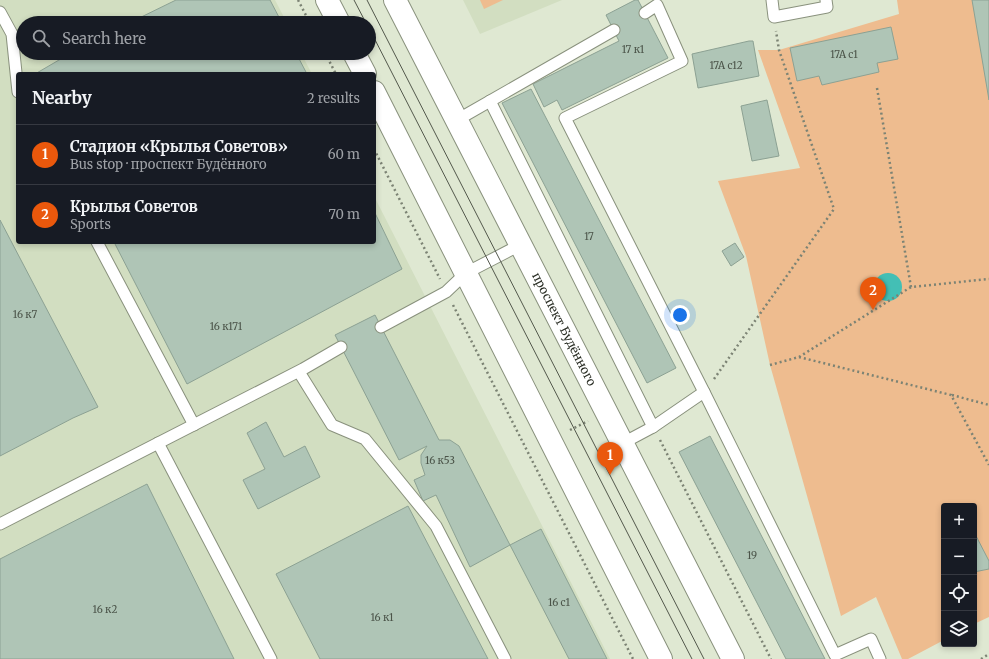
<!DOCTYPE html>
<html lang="en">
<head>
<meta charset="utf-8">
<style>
	body { margin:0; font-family:Merriweather,serif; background:#242831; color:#f1f3f6 }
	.controls { position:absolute; right:12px; bottom:12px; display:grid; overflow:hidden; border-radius:4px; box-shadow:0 2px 6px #0003 }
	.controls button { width:36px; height:36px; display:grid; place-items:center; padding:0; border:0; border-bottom:1px solid #363941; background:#171b24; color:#f1f3f6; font:20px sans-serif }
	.you { position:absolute; left:680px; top:315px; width:14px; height:14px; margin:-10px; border:3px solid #fff; border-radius:50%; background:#1a73e8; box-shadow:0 0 0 6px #1a73e833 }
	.badge { display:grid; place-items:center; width:26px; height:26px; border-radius:50%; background:#ea580c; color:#fff; font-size:13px; font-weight:700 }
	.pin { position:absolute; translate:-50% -33px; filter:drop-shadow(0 1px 2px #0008) }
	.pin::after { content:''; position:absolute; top:21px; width:14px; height:12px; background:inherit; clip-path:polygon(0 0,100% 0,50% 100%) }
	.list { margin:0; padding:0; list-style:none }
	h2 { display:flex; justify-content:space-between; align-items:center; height:52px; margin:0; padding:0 16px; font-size:17px }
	h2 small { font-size:13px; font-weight:400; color:#9ea1a6 }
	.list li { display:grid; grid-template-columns:26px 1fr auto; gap:12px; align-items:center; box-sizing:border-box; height:60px; padding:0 16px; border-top:1px solid #363941 }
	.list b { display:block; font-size:15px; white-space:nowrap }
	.list p { margin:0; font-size:13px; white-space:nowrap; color:#9ea1a6 }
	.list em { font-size:13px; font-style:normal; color:#9ea1a6 }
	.icon { flex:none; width:22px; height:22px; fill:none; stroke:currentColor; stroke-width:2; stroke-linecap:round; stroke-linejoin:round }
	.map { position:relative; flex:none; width:989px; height:659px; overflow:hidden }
	.search { position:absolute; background:#171b24; box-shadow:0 2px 6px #0003; left:16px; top:16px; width:360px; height:44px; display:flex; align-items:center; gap:10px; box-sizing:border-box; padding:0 14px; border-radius:22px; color:#9ea1a6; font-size:15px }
	.panel { position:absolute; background:#171b24; box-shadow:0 2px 6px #0003; left:16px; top:72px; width:360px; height:172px; border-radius:4px }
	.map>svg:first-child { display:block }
	.built { fill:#d2dec1 }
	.green { fill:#eebc8f }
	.water { fill:#43bfb5 }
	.building { fill:#afc5b6; stroke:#8ca193 }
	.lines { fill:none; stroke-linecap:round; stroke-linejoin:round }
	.lane-casing { stroke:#89917d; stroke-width:13 }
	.secondary-casing { stroke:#89917d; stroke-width:24 }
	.path { stroke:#7c8374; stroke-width:2.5; stroke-dasharray:2 3; stroke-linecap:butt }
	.lane { stroke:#fff; stroke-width:11 }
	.secondary { stroke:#fff; stroke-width:22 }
	.tram { stroke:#53584c; stroke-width:1 }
	.labels { text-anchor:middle; stroke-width:4; stroke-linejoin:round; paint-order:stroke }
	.number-label { font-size:10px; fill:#4b5449 }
	.street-label { font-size:12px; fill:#2a2e25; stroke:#fff }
</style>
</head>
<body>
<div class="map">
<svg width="989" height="659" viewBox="0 0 989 659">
	<rect width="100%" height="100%" fill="#dfe8d2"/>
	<g class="built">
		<path d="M0,0H275L287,23H23V53H301L312,74H18V242H374V196L610,659H0Z"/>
		<path d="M463,0H562L480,34Z"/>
	</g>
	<g class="green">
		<path d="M480,0H503L484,9Z"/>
		<path d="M897,0H989V617L974,624V506H944V640L908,659H902L876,597L841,616L770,365L746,256L718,181L800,168L758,50H779L899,14Z"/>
	</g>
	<circle class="water" cx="888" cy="287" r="14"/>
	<g class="building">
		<path d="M176,0H270L282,23H129Z"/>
		<path d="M635,0H638L668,58L562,110L557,100L544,107L533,84L619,41L606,15Z"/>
		<path d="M972,0H989V100Z"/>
		<path d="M891,27L898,59L877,63L879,72L822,85L819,76L797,81L790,48Z"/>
		<path d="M749,41H753L759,76L698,88L692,54Z"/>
		<path d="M71,53H296L307,74H35Z"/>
		<path d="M531,89L676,368L647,383L502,103Z"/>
		<path d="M767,100L779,156L752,161L741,106Z"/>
		<path d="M374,211L402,269L187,384L114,242H374Z"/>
		<path d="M0,220L98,407L73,418L0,456Z"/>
		<path d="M735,243L744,257L731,266L722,251Z"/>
		<path d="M375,315L439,440H450L459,446L510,545L470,567L436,495L423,501L414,480L425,475L421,463V455L427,446L399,460L335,335Z"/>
		<path d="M266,422L284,457L305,446L320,477L258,509L243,480L265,469L247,433Z"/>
		<path d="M710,436L825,659H786L679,452Z"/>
		<path d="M147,484L234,659H0V559Z"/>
		<path d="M408,506L488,659H320L276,574Z"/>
		<path d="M541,529L607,659H569L510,545Z"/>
		<path d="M974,532L989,561V569L974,572Z"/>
	</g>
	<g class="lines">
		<g class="lane-casing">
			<g id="lane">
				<path d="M772,0L774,17L827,7L826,0"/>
				<path d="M0,12L12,34L18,92"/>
				<path d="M645,13L657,5L682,61L565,118L704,392L835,655L871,639L880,659"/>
				<path d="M490,101L653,427"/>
				<path d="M457,120L614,30"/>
				<path d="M97,242L194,425"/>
				<path d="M381,327L446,292L466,273L520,245"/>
				<path d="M299,372L332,425L365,439L436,526L505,659"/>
				<path d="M158,443L271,659"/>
				<path d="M623,443L653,427L704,392"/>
				<path d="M0,524L303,369L341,347"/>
			</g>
		</g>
		<g class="secondary-casing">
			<g id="secondary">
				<path d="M327,0L339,23"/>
				<path id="s1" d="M395,0L733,659"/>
				<path d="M354,53L365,74"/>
				<path d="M374,92L661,659"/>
			</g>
		</g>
		<g class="path">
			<path d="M298,0L310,23"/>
			<path d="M325,53L336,74"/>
			<path d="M877,88L911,287L989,279"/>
			<path d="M374,149L440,279"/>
			<path d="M453,305L633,659"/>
			<path d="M799,357L951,395L989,465"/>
			<path d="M770,365L799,357L911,287"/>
			<path d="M714,379L834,209L779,50L776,31"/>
			<path d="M952,395L989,405"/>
			<path d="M570,430L588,421"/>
			<path d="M660,440L771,659"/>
			<path d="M981,659L989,654"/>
		</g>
		<use href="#lane" class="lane"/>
		<use href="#secondary" class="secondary"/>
		<g class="tram">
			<path d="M354,0L366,23"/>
			<path d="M367,0L704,659"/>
			<path d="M369,28L692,659"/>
		</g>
	</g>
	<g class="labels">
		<g class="number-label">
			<text x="633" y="53">17 к1</text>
			<text x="844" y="58">17А с1</text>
			<text x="726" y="69">17А с12</text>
			<text x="589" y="240">17</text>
			<text x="25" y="318">16 к7</text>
			<text x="226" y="330">16 к171</text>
			<text x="440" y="464">16 к53</text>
			<text x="752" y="559">19</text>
			<text x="559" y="606">16 c1</text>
			<text x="105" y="613">16 к2</text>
			<text x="382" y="621">16 к1</text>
		</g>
		<g class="street-label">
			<text dy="4" stroke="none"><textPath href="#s1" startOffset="370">проспект Будённого</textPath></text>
		</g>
	</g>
</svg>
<div class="controls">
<button>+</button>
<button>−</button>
<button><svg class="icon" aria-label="locate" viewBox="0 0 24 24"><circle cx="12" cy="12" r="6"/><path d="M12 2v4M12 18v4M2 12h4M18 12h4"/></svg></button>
<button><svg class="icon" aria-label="layers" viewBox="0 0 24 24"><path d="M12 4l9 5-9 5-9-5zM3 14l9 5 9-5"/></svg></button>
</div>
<div class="you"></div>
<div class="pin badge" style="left:610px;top:475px">1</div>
<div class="pin badge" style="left:873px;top:310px">2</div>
<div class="search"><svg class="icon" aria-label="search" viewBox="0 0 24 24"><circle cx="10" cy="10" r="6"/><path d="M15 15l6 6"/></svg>Search here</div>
<section class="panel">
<h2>Nearby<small>2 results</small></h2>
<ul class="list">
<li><span class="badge">1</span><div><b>Стадион «Крылья Советов»</b><p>Bus stop · проспект Будённого</p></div><em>60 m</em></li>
<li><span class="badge">2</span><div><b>Крылья Советов</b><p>Sports</p></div><em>70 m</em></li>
</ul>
</section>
</div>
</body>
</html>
